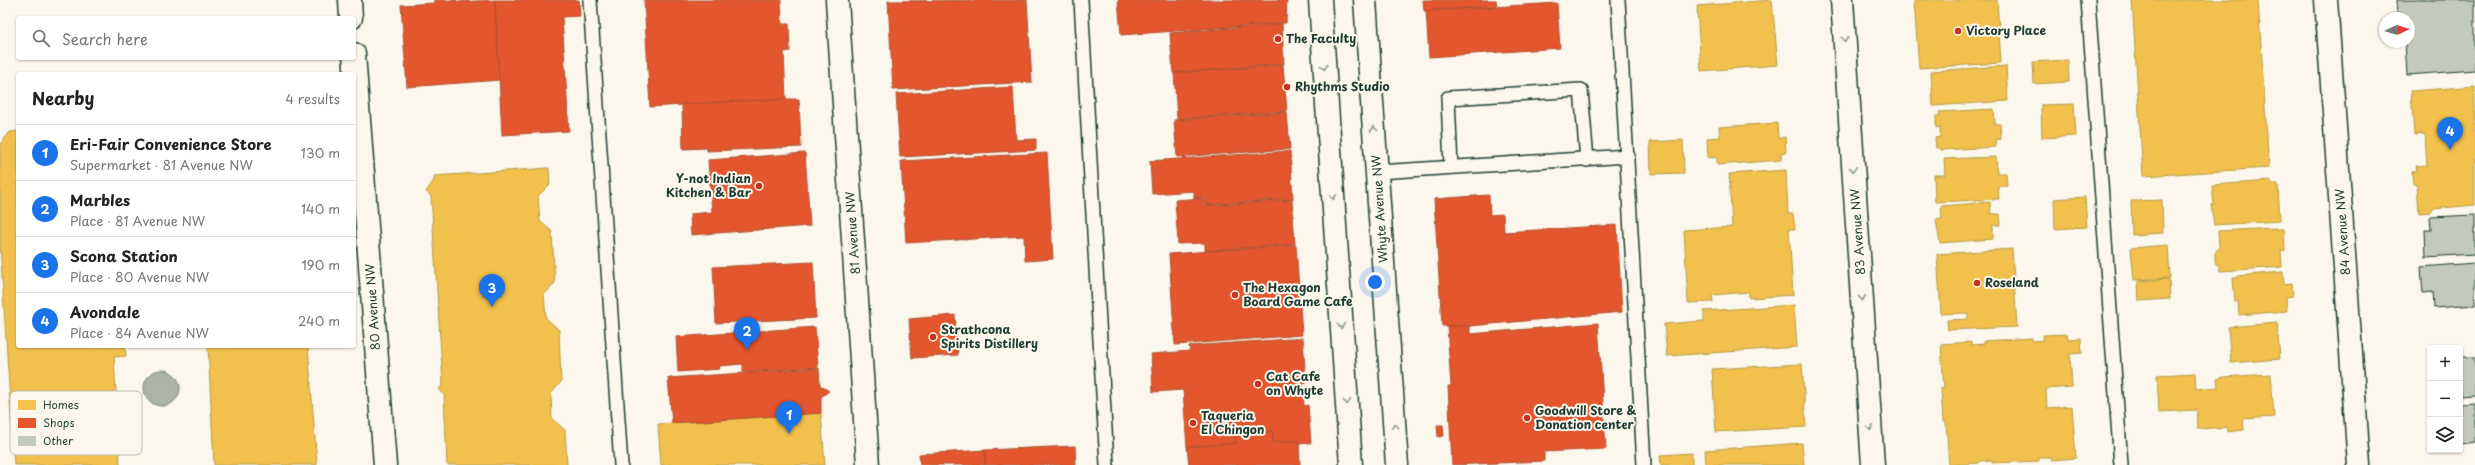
<!DOCTYPE html>
<html lang="en">
<head>
<meta charset="utf-8">
<style>
	body { margin:0; font-family:"Playpen Sans",sans-serif; background:#f6f6f6; color:#222 }
	.controls { position:absolute; right:12px; bottom:12px; display:grid; overflow:hidden; border-radius:4px; box-shadow:0 1px 3px #0004 }
	.controls button { width:36px; height:36px; display:grid; place-items:center; padding:0; border:0; border-bottom:1px solid #e0e0e0; background:#fff; color:#222; font:20px sans-serif }
	.compass { position:absolute; left:2379px; top:12px; width:36px; height:36px; border-radius:50%; background:#fff; box-shadow:0 1px 3px #0004; rotate:86deg }
	.you { position:absolute; left:1375px; top:282px; width:14px; height:14px; margin:-10px; border:3px solid #fff; border-radius:50%; background:#1a73e8; box-shadow:0 0 0 6px #1a73e833 }
	.badge { display:grid; place-items:center; width:26px; height:26px; border-radius:50%; background:#1a73e8; color:#fff; font-size:13px; font-weight:700 }
	.pin { position:absolute; translate:-50% -33px; filter:drop-shadow(0 1px 2px #0008) }
	.pin::after { content:''; position:absolute; top:21px; width:14px; height:12px; background:inherit; clip-path:polygon(0 0,100% 0,50% 100%) }
	.list { margin:0; padding:0; list-style:none }
	h2 { display:flex; justify-content:space-between; align-items:center; height:52px; margin:0; padding:0 16px; font-size:17px }
	h2 small { font-size:13px; font-weight:400; color:#767676 }
	.list li { display:grid; grid-template-columns:26px 1fr auto; gap:12px; align-items:center; box-sizing:border-box; height:56px; padding:0 16px; border-top:1px solid #e0e0e0 }
	.list b { display:block; font-size:15px; white-space:nowrap }
	.list p { margin:0; font-size:13px; white-space:nowrap; color:#767676 }
	.list em { font-size:13px; font-style:normal; color:#767676 }
	.icon { flex:none; width:22px; height:22px; fill:none; stroke:currentColor; stroke-width:2; stroke-linecap:round; stroke-linejoin:round }
	.map { position:relative; flex:none; width:2475px; height:465px; overflow:hidden }
	.search { position:absolute; background:#fff; box-shadow:0 1px 3px #0004; left:16px; top:16px; width:340px; height:44px; display:flex; align-items:center; gap:10px; box-sizing:border-box; padding:0 14px; border-radius:4px; color:#767676; font-size:15px }
	.panel { position:absolute; background:#fff; box-shadow:0 1px 3px #0004; left:16px; top:72px; width:340px; height:276px; border-radius:4px }
	.map>svg:first-child { display:block }
	.water { fill:#adb4aa; stroke:#74847b }
	.homes { fill:#f2c14e; stroke:#b39946 }
	.shops { fill:#e4572e; stroke:#a94f30 }
	.building { fill:#c4c9be; stroke:#1f3d34 }
	.lines { fill:none; stroke-linecap:round; stroke-linejoin:round }
	.service-casing { stroke:#1f3d34; stroke-width:16 }
	.minor-casing { stroke:#1f3d34; stroke-width:25 }
	.secondary-casing { stroke:#1f3d34; stroke-width:25 }
	.service { stroke:#fbf7ec; stroke-width:13 }
	.minor { stroke:#fbf7ec; stroke-width:22 }
	.secondary { stroke:#fbf7ec; stroke-width:22 }
	.oneway { stroke:#8d9a90 }
	.poi-dot { fill:#c8321e; stroke:#fbf7ec; stroke-width:1.5 }
	.labels { text-anchor:middle; stroke-width:4; stroke-linejoin:round; paint-order:stroke }
	.poi-label { font-size:12px; font-weight:bold; fill:#1f3d34; stroke:#fbf7ec; text-anchor:start }
	.street-label { font-size:12px; fill:#1f3d34; stroke:#fbf7ec }
	.key { fill:#fbf7ec; stroke:#b9bfb5; stroke-width:1 }
	.key-label { font-size:11px; fill:#1f3d34 }
</style>
</head>
<body>
<div class="map">
<svg width="2475" height="465" viewBox="0 0 2475 465">
	<rect width="100%" height="100%" fill="#fbf7ec"/>
	<filter id="ink" filterUnits="userSpaceOnUse"><feTurbulence type="fractalNoise" baseFrequency=".025" numOctaves="2"/><feDisplacementMap in="SourceGraphic" scale="8" xChannelSelector="R" yChannelSelector="G"/><feConvolveMatrix kernelMatrix="1 2 1 2 8 2 1 2 1" color-interpolation-filters="sRGB"/></filter>
	<g filter="url(#ink)">
		<circle class="water" cx="162" cy="388" r="18"/>
		<g class="homes">
			<path d="M1772,0L1778,65L1701,71L1697,6Z"/>
			<path d="M1914,0H1997L2001,63L1919,68Z"/>
			<path d="M2132,0H2258L2269,168L2143,176Z"/>
			<path d="M2068,60L2069,82L2034,84L2033,62Z"/>
			<path d="M2006,66L2008,101L1933,106L1931,71Z"/>
			<path d="M2475,86V205L2432,209V212L2419,213L2417,184H2413L2412,172L2417,171L2416,166L2427,165L2425,134L2414,135L2411,91Z"/>
			<path d="M2074,104L2076,136L2042,138L2041,105Z"/>
			<path d="M1994,109L1995,124H2000L2001,139L1995,140L1996,147L1941,150V148H1936L1935,138L1940,137V127L1936,128V116H1940L1939,112Z"/>
			<path d="M1777,123L1778,138L1785,137L1786,152L1781,153V160L1717,165V157L1708,158L1707,138L1720,137L1719,127Z"/>
			<path d="M18,131V346H125L126,356L114,357L120,465H14L0,245V144L10,132Z"/>
			<path d="M1683,140L1684,173L1651,174L1650,142Z"/>
			<path d="M1996,157L1997,173H2006L2007,186H1998L1999,199L1935,202L1934,175H1945L1944,159Z"/>
			<path d="M549,168L550,184L538,196L540,221L552,232L555,283L544,295L546,318L559,330L561,382L551,394L552,419L565,430L567,465H447L444,395L439,389L443,385L431,196L426,192L434,180V176Z"/>
			<path d="M1786,170L1788,214H1793L1795,229H1789L1793,295L1749,298V292L1712,295L1713,302L1688,303L1684,230L1732,227L1729,174Z"/>
			<path d="M2271,181V184H2278L2280,221L2214,225L2211,205H2214L2212,185Z"/>
			<path d="M2085,197L2087,227L2055,229L2054,199Z"/>
			<path d="M2162,200L2163,233L2132,235L2131,201Z"/>
			<path d="M1990,202L1991,214H2000L2001,225H1993V239L1940,243L1936,220L1942,219L1941,206Z"/>
			<path d="M2276,228V229H2284L2285,251H2281L2282,267L2220,271V267L2215,263V253L2219,247L2218,231Z"/>
			<path d="M2168,245L2170,278L2134,280L2131,248Z"/>
			<path d="M2012,249L2017,327L1948,330L1947,320L1968,319V313L1941,314L1937,254Z"/>
			<path d="M2283,272L2284,284L2292,283L2293,296L2286,297L2287,311L2239,315L2238,301L2235,302L2233,278H2237V276Z"/>
			<path d="M2169,279L2170,299L2139,301L2138,281Z"/>
			<path d="M1794,305L1797,347L1667,356L1664,324L1704,321V311Z"/>
			<path d="M2277,323L2280,359L2231,363L2228,327Z"/>
			<path d="M2067,334L2068,339L2081,338L2082,353L2070,354L2072,387L2046,389L2047,408L2072,406L2076,458L2052,460L2051,457H2039V461L1992,463V460L1979,461V463L1949,465L1946,422H1943L1941,388H1944L1941,344L1971,342V345L1984,344V341L2032,338V341L2044,340L2043,335Z"/>
			<path d="M208,346H308L317,465H214Z"/>
			<path d="M1802,364L1806,427L1716,432L1712,369Z"/>
			<path d="M2195,373L2196,389L2218,387L2217,379L2223,377L2271,374L2274,417L2243,419L2244,430L2227,432V427L2198,429L2197,410L2159,412L2157,375Z"/>
			<path d="M821,413L825,465H661L658,424Z"/>
			<path d="M1802,443L1804,465H1706L1705,450Z"/>
			<path d="M1692,453V465H1661L1660,455Z"/>
		</g>
		<g class="shops">
			<path d="M434,0H457V2L495,0L500,80L407,87L401,5L434,3Z"/>
			<path d="M495,0H579L580,16L562,17L569,131L502,135Z"/>
			<path d="M644,0H781L782,24H789L790,51L784,52L786,99L650,107Z"/>
			<path d="M1027,0L1032,82L893,90L888,1Z"/>
			<path d="M1118,0H1287L1286,23L1121,35Z"/>
			<path d="M1423,0H1496L1497,6L1424,11Z"/>
			<path d="M1557,3L1560,48L1429,57L1426,11Z"/>
			<path d="M1282,24L1284,64L1173,73L1170,33Z"/>
			<path d="M1283,65L1287,111L1177,119L1174,73Z"/>
			<path d="M1013,87L1016,140L1036,139V150L900,157L896,94Z"/>
			<path d="M786,99H799L801,147L707,151V148L683,149L682,104Z"/>
			<path d="M1287,112L1290,149L1177,157L1174,120Z"/>
			<path d="M1290,151L1293,199L1204,205V197L1194,198V191L1152,194L1150,161Z"/>
			<path d="M805,153L810,226L691,235L690,214L712,212L708,160Z"/>
			<path d="M1047,153L1053,259L1025,261L1024,236L906,243L901,161Z"/>
			<path d="M1489,195L1490,215L1503,214L1504,232L1617,225L1622,312L1470,326H1442L1434,199Z"/>
			<path d="M1203,198V206L1292,200L1295,244L1205,251V243L1178,244L1175,200Z"/>
			<path d="M1296,245L1302,335L1175,345L1169,254Z"/>
			<path d="M813,262L816,318L716,323L713,267Z"/>
			<path d="M955,315L958,355L912,358L909,319Z"/>
			<path d="M1598,323L1606,449L1544,452V461L1452,465L1448,386H1451L1447,326H1470V334Z"/>
			<path d="M815,327L818,367L743,372V364L719,366L720,369L678,372L676,337Z"/>
			<path d="M1303,338L1306,383L1303,384L1304,406L1308,405L1311,443L1299,444V441L1273,442L1272,431L1257,433V429L1235,431L1236,443L1187,447L1183,390L1153,392L1151,354L1190,351L1189,346Z"/>
			<path d="M819,368L820,385L829,391L821,397V413L672,423L668,378Z"/>
			<path d="M1437,425H1443L1444,436L1438,437Z"/>
			<path d="M1257,429V433L1272,431L1273,442L1299,441L1300,465H1189L1187,447L1236,443L1235,431Z"/>
			<path d="M1075,446L1076,465H985V450Z"/>
			<path d="M985,450V465H920L919,454Z"/>
		</g>
		<g class="building">
			<path d="M2397,0H2475V70L2407,75L2405,42H2409V18H2398Z"/>
			<path d="M2475,215V254L2426,257L2425,230H2431L2430,217Z"/>
			<path d="M2475,263V305L2434,308L2433,292L2423,293L2421,267Z"/>
			<path d="M2460,357H2475V395L2460,396Z"/>
			<path d="M2475,403V442L2460,444V404Z"/>
		</g>
		<g class="lines">
			<g class="service-casing">
				<g id="service">
					<path d="M590,0L621,465"/>
					<path d="M1081,0L1107,465"/>
					<path d="M1618,0L1644,465"/>
					<path d="M2088,0L2121,465"/>
					<path d="M1451,167L1448,98L1581,90L1587,160"/>
					<path d="M1378,172L1628,156"/>
				</g>
			</g>
			<g class="minor-casing">
				<g id="minor">
					<path d="M350,0L351,18"/>
					<path d="M837,0L868,465"/>
					<path d="M1842,0L1873,465"/>
					<path d="M2326,0L2359,465"/>
					<path d="M354,54L385,465"/>
				</g>
			</g>
			<g class="secondary-casing">
				<g id="secondary">
					<path d="M1320,0L1351,465"/>
					<path d="M1365,0L1397,465"/>
				</g>
			</g>
			<use href="#service" class="service"/>
			<use href="#minor" class="minor"/>
			<use href="#secondary" class="secondary"/>
		</g>
		<defs><path id="oneway-chevron" d="M-2-3.5L2.5 0L-2 3.5" fill="none" stroke-width="1.6" stroke-linecap="round" stroke-linejoin="round"/></defs>
		<g class="oneway">
			<use href="#oneway-chevron" transform="translate(1845 39) rotate(86)"/>
			<use href="#oneway-chevron" transform="translate(1324 67) rotate(86)"/>
			<use href="#oneway-chevron" transform="translate(1374 129) rotate(-94)"/>
			<use href="#oneway-chevron" transform="translate(1853 169) rotate(86)"/>
			<use href="#oneway-chevron" transform="translate(1333 197) rotate(86)"/>
			<use href="#oneway-chevron" transform="translate(1862 298) rotate(86)"/>
			<use href="#oneway-chevron" transform="translate(1341 326) rotate(86)"/>
			<use href="#oneway-chevron" transform="translate(1347 402) rotate(86)"/>
			<use href="#oneway-chevron" transform="translate(1395 426) rotate(-94)"/>
			<use href="#oneway-chevron" transform="translate(1870 428) rotate(86)"/>
		</g>
	</g>
	<g class="poi-dot">
		<circle cx="1958" cy="31" r="4"/>
		<circle cx="1278" cy="39" r="4"/>
		<circle cx="1287" cy="87" r="4"/>
		<circle cx="759" cy="186" r="4"/>
		<circle cx="1977" cy="283" r="4"/>
		<circle cx="1235" cy="295" r="4"/>
		<circle cx="933" cy="337" r="4"/>
		<circle cx="1258" cy="384" r="4"/>
		<circle cx="1527" cy="418" r="4"/>
		<circle cx="1193" cy="423" r="4"/>
	</g>
	<g class="labels">
		<g class="poi-label">
			<text x="1966" y="35">Victory Place</text>
			<text x="1286" y="43">The Faculty</text>
			<text x="1295" y="91">Rhythms Studio</text>
			<text x="751" y="183" text-anchor="end">Y-not Indian<tspan x="751" dy="14">Kitchen &amp; Bar</tspan></text>
			<text x="1985" y="287">Roseland</text>
			<text x="1243" y="292">The Hexagon<tspan x="1243" dy="14">Board Game Cafe</tspan></text>
			<text x="941" y="334">Strathcona<tspan x="941" dy="14">Spirits Distillery</tspan></text>
			<text x="1266" y="381">Cat Cafe<tspan x="1266" dy="14">on Whyte</tspan></text>
			<text x="1535" y="415">Goodwill Store &amp;<tspan x="1535" dy="14">Donation center</tspan></text>
			<text x="1201" y="420">Taqueria<tspan x="1201" dy="14">El Chingon</tspan></text>
		</g>
		<g class="street-label">
			<text transform="translate(1380 209) rotate(-94)" y="4">Whyte Avenue NW</text>
			<text transform="translate(1858 232) rotate(-94)" y="4">83 Avenue NW</text>
			<text transform="translate(2343 232) rotate(-94)" y="4">84 Avenue NW</text>
			<text transform="translate(853 233) rotate(-94)" y="4">81 Avenue NW</text>
			<text transform="translate(373 307) rotate(-94)" y="4">80 Avenue NW</text>
		</g>
	</g>
	<rect x="10" y="391" width="132" height="64" rx="6" class="key"/>
	<rect x="18" y="400" width="18" height="10" fill="#f2c14e"/>
	<rect x="18" y="418" width="18" height="10" fill="#e4572e"/>
	<rect x="18" y="436" width="18" height="10" fill="#c4c9be"/>
	<g class="key-label">
		<text x="43" y="409">Homes</text>
		<text x="43" y="427">Shops</text>
		<text x="43" y="445">Other</text>
	</g>
</svg>
<div class="controls">
<button>+</button>
<button>−</button>
<button><svg class="icon" aria-label="layers" viewBox="0 0 24 24"><path d="M12 4l9 5-9 5-9-5zM3 14l9 5 9-5"/></svg></button>
</div>
<svg class="compass" viewBox="-18 -18 36 36"><path d="M0-13l5 13h-10z" fill="#e53935"/><path d="M0 13l5-13h-10z" fill="#767676"/></svg>
<div class="you"></div>
<div class="pin badge" style="left:789px;top:434px">1</div>
<div class="pin badge" style="left:747px;top:350px">2</div>
<div class="pin badge" style="left:492px;top:307px">3</div>
<div class="pin badge" style="left:2450px;top:150px">4</div>
<div class="search"><svg class="icon" aria-label="search" viewBox="0 0 24 24"><circle cx="10" cy="10" r="6"/><path d="M15 15l6 6"/></svg>Search here</div>
<section class="panel">
<h2>Nearby<small>4 results</small></h2>
<ul class="list">
<li><span class="badge">1</span><div><b>Eri-Fair Convenience Store</b><p>Supermarket · 81 Avenue NW</p></div><em>130 m</em></li>
<li><span class="badge">2</span><div><b>Marbles</b><p>Place · 81 Avenue NW</p></div><em>140 m</em></li>
<li><span class="badge">3</span><div><b>Scona Station</b><p>Place · 80 Avenue NW</p></div><em>190 m</em></li>
<li><span class="badge">4</span><div><b>Avondale</b><p>Place · 84 Avenue NW</p></div><em>240 m</em></li>
</ul>
</section>
</div>
</body>
</html>
